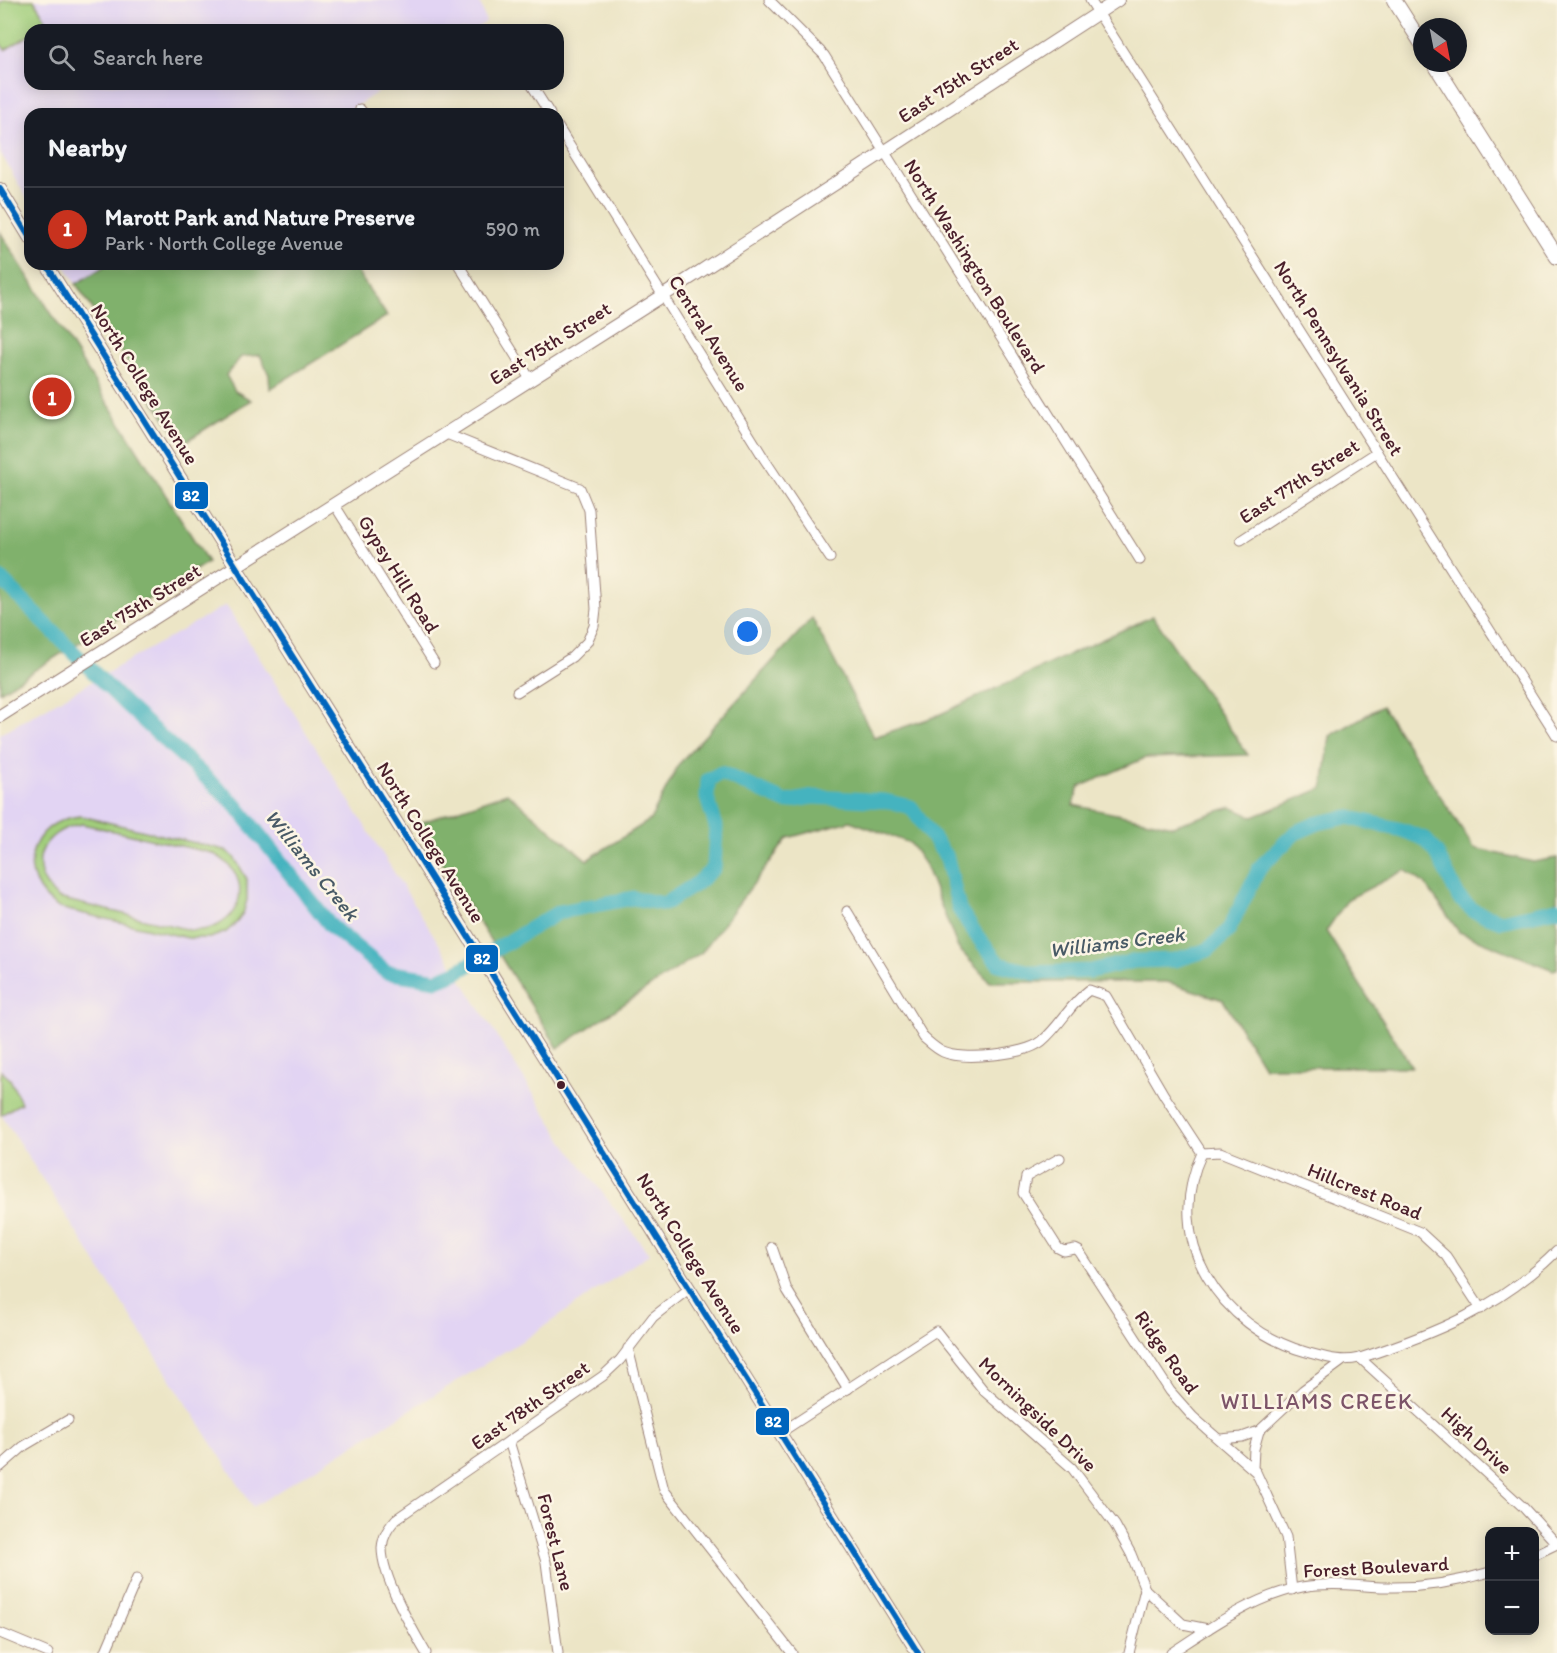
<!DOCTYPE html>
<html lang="en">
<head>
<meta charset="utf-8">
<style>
	body { margin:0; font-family:Itim,sans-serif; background:#242831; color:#f1f3f6 }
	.controls { position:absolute; right:18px; bottom:18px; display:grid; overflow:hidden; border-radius:12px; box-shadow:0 3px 15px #0003 }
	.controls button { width:54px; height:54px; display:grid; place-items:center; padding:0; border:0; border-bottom:2px solid #363941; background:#171b24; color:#f1f3f6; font:30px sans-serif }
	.compass { position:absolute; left:1413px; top:18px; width:54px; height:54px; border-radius:50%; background:#171b24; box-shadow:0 3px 15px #0003; rotate:148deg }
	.you { position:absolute; left:748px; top:632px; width:21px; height:21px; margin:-15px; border:4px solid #fff; border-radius:50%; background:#1a73e8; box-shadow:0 0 0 9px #1a73e833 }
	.badge { display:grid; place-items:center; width:39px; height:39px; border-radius:50%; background:#c8321e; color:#fff; font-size:20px; font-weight:700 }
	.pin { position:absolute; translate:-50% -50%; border:3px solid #fff; box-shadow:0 2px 6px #0006 }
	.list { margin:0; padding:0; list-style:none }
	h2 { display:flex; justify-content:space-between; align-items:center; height:78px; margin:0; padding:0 24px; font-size:26px }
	h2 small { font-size:20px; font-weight:400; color:#9ea1a6 }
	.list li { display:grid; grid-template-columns:39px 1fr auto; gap:18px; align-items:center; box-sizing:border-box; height:84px; padding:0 24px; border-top:2px solid #363941 }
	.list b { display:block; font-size:22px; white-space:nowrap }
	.list p { margin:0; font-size:20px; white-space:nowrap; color:#9ea1a6 }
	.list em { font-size:20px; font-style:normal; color:#9ea1a6 }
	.icon { flex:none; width:33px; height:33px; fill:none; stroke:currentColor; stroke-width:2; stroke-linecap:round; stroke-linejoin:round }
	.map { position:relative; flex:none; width:1557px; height:1653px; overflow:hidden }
	.search { position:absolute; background:#171b24; box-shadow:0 3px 15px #0003; left:24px; top:24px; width:540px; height:66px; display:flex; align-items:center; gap:15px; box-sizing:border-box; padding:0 21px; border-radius:18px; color:#9ea1a6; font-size:22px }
	.panel { position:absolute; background:#171b24; box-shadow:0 3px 15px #0003; left:24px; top:108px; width:540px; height:162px; border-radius:18px }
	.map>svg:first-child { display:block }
	.built { fill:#e2d4f3 }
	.green { fill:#a1ce7c; stroke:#767654; stroke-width:1.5; fill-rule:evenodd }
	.forest { fill:#80b16c; stroke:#65684c; stroke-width:1.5 }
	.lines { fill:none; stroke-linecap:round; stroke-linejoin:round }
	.river { stroke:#44b3bf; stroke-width:15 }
	.street-casing { stroke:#9b8278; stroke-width:11 }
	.secondary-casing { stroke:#9b8278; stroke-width:14 }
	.primary-casing { stroke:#9b8278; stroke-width:16 }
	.street { stroke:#fff; stroke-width:9 }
	.secondary { stroke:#fff; stroke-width:12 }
	.primary { stroke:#fff; stroke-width:14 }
	.bus-1-casing { stroke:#fcf5e5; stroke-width:10 }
	.bus-1 { stroke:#0065bd; stroke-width:6 }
	.bus-dot { fill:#4a1f2b; stroke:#fcf5e5; stroke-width:2 }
	.labels { text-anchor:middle; stroke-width:5; stroke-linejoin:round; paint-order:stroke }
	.street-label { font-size:20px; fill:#4a1f2b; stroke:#fcf5e5 }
	.water-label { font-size:21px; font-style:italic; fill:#485a66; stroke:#fcf5e5 }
	.quarter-label { font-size:22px; letter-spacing:1.5px; fill:#7c5468; stroke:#fcf5e5 }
	.line-badge { stroke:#fcf5e5; stroke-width:2 }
	.badge-label { font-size:16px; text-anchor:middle; font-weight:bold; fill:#fff }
</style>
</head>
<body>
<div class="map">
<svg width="1557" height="1653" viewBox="0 0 1557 1653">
	<rect width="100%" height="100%" fill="#fcf5e5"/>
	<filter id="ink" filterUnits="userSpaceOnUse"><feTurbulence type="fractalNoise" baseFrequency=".0167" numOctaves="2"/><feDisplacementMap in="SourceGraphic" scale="12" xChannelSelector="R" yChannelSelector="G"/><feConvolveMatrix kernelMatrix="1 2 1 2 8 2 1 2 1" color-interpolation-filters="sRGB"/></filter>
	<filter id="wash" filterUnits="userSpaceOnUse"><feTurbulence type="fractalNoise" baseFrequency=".008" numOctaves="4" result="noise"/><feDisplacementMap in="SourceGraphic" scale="24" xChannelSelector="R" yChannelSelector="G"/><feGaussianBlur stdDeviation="1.35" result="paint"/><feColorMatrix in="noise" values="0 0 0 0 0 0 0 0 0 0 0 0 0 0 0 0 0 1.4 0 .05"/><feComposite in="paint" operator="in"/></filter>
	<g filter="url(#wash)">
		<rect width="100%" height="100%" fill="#ece5c6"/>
		<g class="built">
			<path d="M0,0H479L486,22L473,30H30V84H390L344,114H30V204L0,152Z"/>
			<path d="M64,264H108L76,284Z"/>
			<path d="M226,605L563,1141L649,1254L530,1336L253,1507L0,1113V734Z"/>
		</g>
		<g class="green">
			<path d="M6,0H34L48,23L37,30H30V35L5,50L0,43V3Z"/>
			<path d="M81,816L225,850L234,857L247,879V900L243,914L237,922L226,932L210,938H188L59,908C13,880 27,820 81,816ZM82,824L212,853C260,876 241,934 190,930L58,898C24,869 40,830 82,824Z"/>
			<path d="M1,1071L10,1079L21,1103L1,1115Z"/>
		</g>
		<g class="forest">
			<path d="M0,232L208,562L0,692Z"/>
			<path d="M108,264H352L387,316L270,389L269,375L260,355L241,357L226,375L235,391L251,400L182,444L76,284Z"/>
			<path d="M1153,616L1248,755L1145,758L1079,787L1073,805L1173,826L1231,807L1253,817L1323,788L1330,736L1382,706L1474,848L1533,862L1557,858V969L1553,970L1459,932L1425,884L1405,870L1348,899L1326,931L1412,1067H1264L1223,1000L1167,982H990L958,948L925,865L910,843L850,821L788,838L702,952L558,1048L417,824L507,793L587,860L650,820L679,764L812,618L874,737L934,717Z"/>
		</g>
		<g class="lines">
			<path class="river" d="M0,578L125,704L235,804L331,926L386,972L437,980L457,972L559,912L633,898L664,904L696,884L714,868L716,826L707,798L708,780L721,773L786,802L813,797L851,799L885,801L911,807L947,858L959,909L977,936L999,964L1034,973L1091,971L1135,961L1175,960L1208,950L1228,931L1260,867L1295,833L1318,823L1347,817L1402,830L1425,839L1436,852L1459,898L1474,911L1501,921L1557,909"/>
		</g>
	</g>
	<g filter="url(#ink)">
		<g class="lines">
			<g class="street-casing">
				<g id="street">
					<path d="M769,0L824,55L1140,560"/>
					<path d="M1090,0L1557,736"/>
					<path d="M531,84L550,114"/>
					<path d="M360,109L364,114"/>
					<path d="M558,127L765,460L830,558"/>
					<path d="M458,264L530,379"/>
					<path d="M444,433L580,488L589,510L596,609L594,626L587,642L572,657L517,692"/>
					<path d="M334,504L434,663"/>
					<path d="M1241,540L1377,452"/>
					<path d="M847,911L924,1038C930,1043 936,1049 943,1052C963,1061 1025,1055 1042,1041C1061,1025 1069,1005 1089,990L1106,996L1164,1095L1202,1153"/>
					<path d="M1202,1153C1161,1240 1221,1328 1306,1352C1325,1357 1340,1363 1360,1358L1523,1507L1557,1544L1534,1555"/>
					<path d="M1202,1153L1220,1152L1420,1232L1446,1256L1481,1309"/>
					<path d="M1060,1158L1026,1177L1023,1193L1058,1248L1064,1251L1075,1249L1079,1251L1170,1391L1193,1417L1256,1472L1286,1537L1292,1590"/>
					<path d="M772,1247L787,1290L848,1389"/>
					<path d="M628,1348L664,1490L792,1653"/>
					<path d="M1360,1358C1434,1334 1501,1307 1557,1251"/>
					<path d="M780,1433L936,1331L984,1391L1072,1468L1115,1525L1131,1554L1145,1589L1129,1653"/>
					<path d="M1221,1439L1242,1437L1259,1431L1303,1390L1341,1362"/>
					<path d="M509,1441L546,1562L558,1653"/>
					<path d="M0,1467L24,1446L68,1420"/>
					<path d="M1253,1468L1254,1449L1259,1431"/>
					<path d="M1145,1589L1183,1624L1208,1629"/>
					<path d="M0,1633L48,1653"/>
					<path d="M105,1653L137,1578"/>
					<path d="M426,1653C411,1627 382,1577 382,1548C383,1535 389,1527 396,1519L603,1376L620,1360L653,1317L690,1288"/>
					<path d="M1171,1653C1211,1627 1254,1596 1302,1587C1330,1582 1358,1586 1385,1587C1421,1588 1455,1583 1490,1572"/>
				</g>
			</g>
			<g class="secondary-casing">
				<g id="secondary">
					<path d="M0,189L30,238"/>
					<path d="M46,264L918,1653"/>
					<path d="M0,716L664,295L1118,0"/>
				</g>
			</g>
			<g class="primary-casing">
				<g id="primary">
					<path d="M1394,0L1422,44"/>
					<path d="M1434,63L1557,257"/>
				</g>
			</g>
			<use href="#street" class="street"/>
			<use href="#secondary" class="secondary"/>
			<use href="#primary" class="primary"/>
			<g class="bus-1-casing">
				<g id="bus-1">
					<path d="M0,189L30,238"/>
					<path d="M46,264L918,1653"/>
				</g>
			</g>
			<use href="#bus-1" class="bus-1"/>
		</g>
	</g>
	<circle class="bus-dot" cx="561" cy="1085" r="5"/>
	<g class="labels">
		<g class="street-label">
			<text transform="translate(958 80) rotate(-33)" y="7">East 75th Street</text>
			<text transform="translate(975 266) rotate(58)" y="7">North Washington Boulevard</text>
			<text transform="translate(709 333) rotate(58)" y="7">Central Avenue</text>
			<text transform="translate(550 343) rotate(-32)" y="7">East 75th Street</text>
			<text transform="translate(1339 358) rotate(58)" y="7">North Pennsylvania Street</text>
			<text transform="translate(145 384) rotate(58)" y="7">North College Avenue</text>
			<text transform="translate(1299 481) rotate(-33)" y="7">East 77th Street</text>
			<text transform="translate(399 574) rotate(58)" y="7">Gypsy Hill Road</text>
			<text transform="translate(140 605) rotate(-32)" y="7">East 75th Street</text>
			<text transform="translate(431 842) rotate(58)" y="7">North College Avenue</text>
			<text transform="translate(1365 1191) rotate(22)" y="7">Hillcrest Road</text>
			<text transform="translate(691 1253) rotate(58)" y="7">North College Avenue</text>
			<text transform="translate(1167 1352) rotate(55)" y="7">Ridge Road</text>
			<text transform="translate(530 1405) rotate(-35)" y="7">East 78th Street</text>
			<text transform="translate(1038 1414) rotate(44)" y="7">Morningside Drive</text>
			<text transform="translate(1477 1440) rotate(43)" y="7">High Drive</text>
			<text transform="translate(556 1542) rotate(76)" y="7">Forest Lane</text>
			<text transform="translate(1376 1567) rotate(-3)" y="7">Forest Boulevard</text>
		</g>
		<g class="water-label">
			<text transform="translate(312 865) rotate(51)" y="7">Williams Creek</text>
			<text transform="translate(1117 942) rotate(-7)" y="7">Williams Creek</text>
		</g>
		<g class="quarter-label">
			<text x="1317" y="1409">WILLIAMS CREEK</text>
		</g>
	</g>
	<g class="line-badge">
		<rect x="174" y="481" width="35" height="29" rx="6" fill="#0065bd"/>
		<rect x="465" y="944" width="34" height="29" rx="6" fill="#0065bd"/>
		<rect x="755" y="1407" width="35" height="29" rx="6" fill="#0065bd"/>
	</g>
	<g class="badge-label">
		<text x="191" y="501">82</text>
		<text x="482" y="964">82</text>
		<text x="773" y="1427">82</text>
	</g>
</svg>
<div class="controls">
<button>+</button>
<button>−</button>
</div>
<svg class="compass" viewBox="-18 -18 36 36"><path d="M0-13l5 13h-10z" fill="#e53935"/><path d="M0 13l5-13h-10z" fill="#9ea1a6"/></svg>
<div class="you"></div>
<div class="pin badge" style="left:52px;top:397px">1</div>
<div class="search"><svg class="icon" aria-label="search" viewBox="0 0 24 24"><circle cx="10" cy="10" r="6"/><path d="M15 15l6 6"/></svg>Search here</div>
<section class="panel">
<h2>Nearby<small></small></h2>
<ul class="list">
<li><span class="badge">1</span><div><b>Marott Park and Nature Preserve</b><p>Park · North College Avenue</p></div><em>590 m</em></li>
</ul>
</section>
</div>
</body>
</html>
